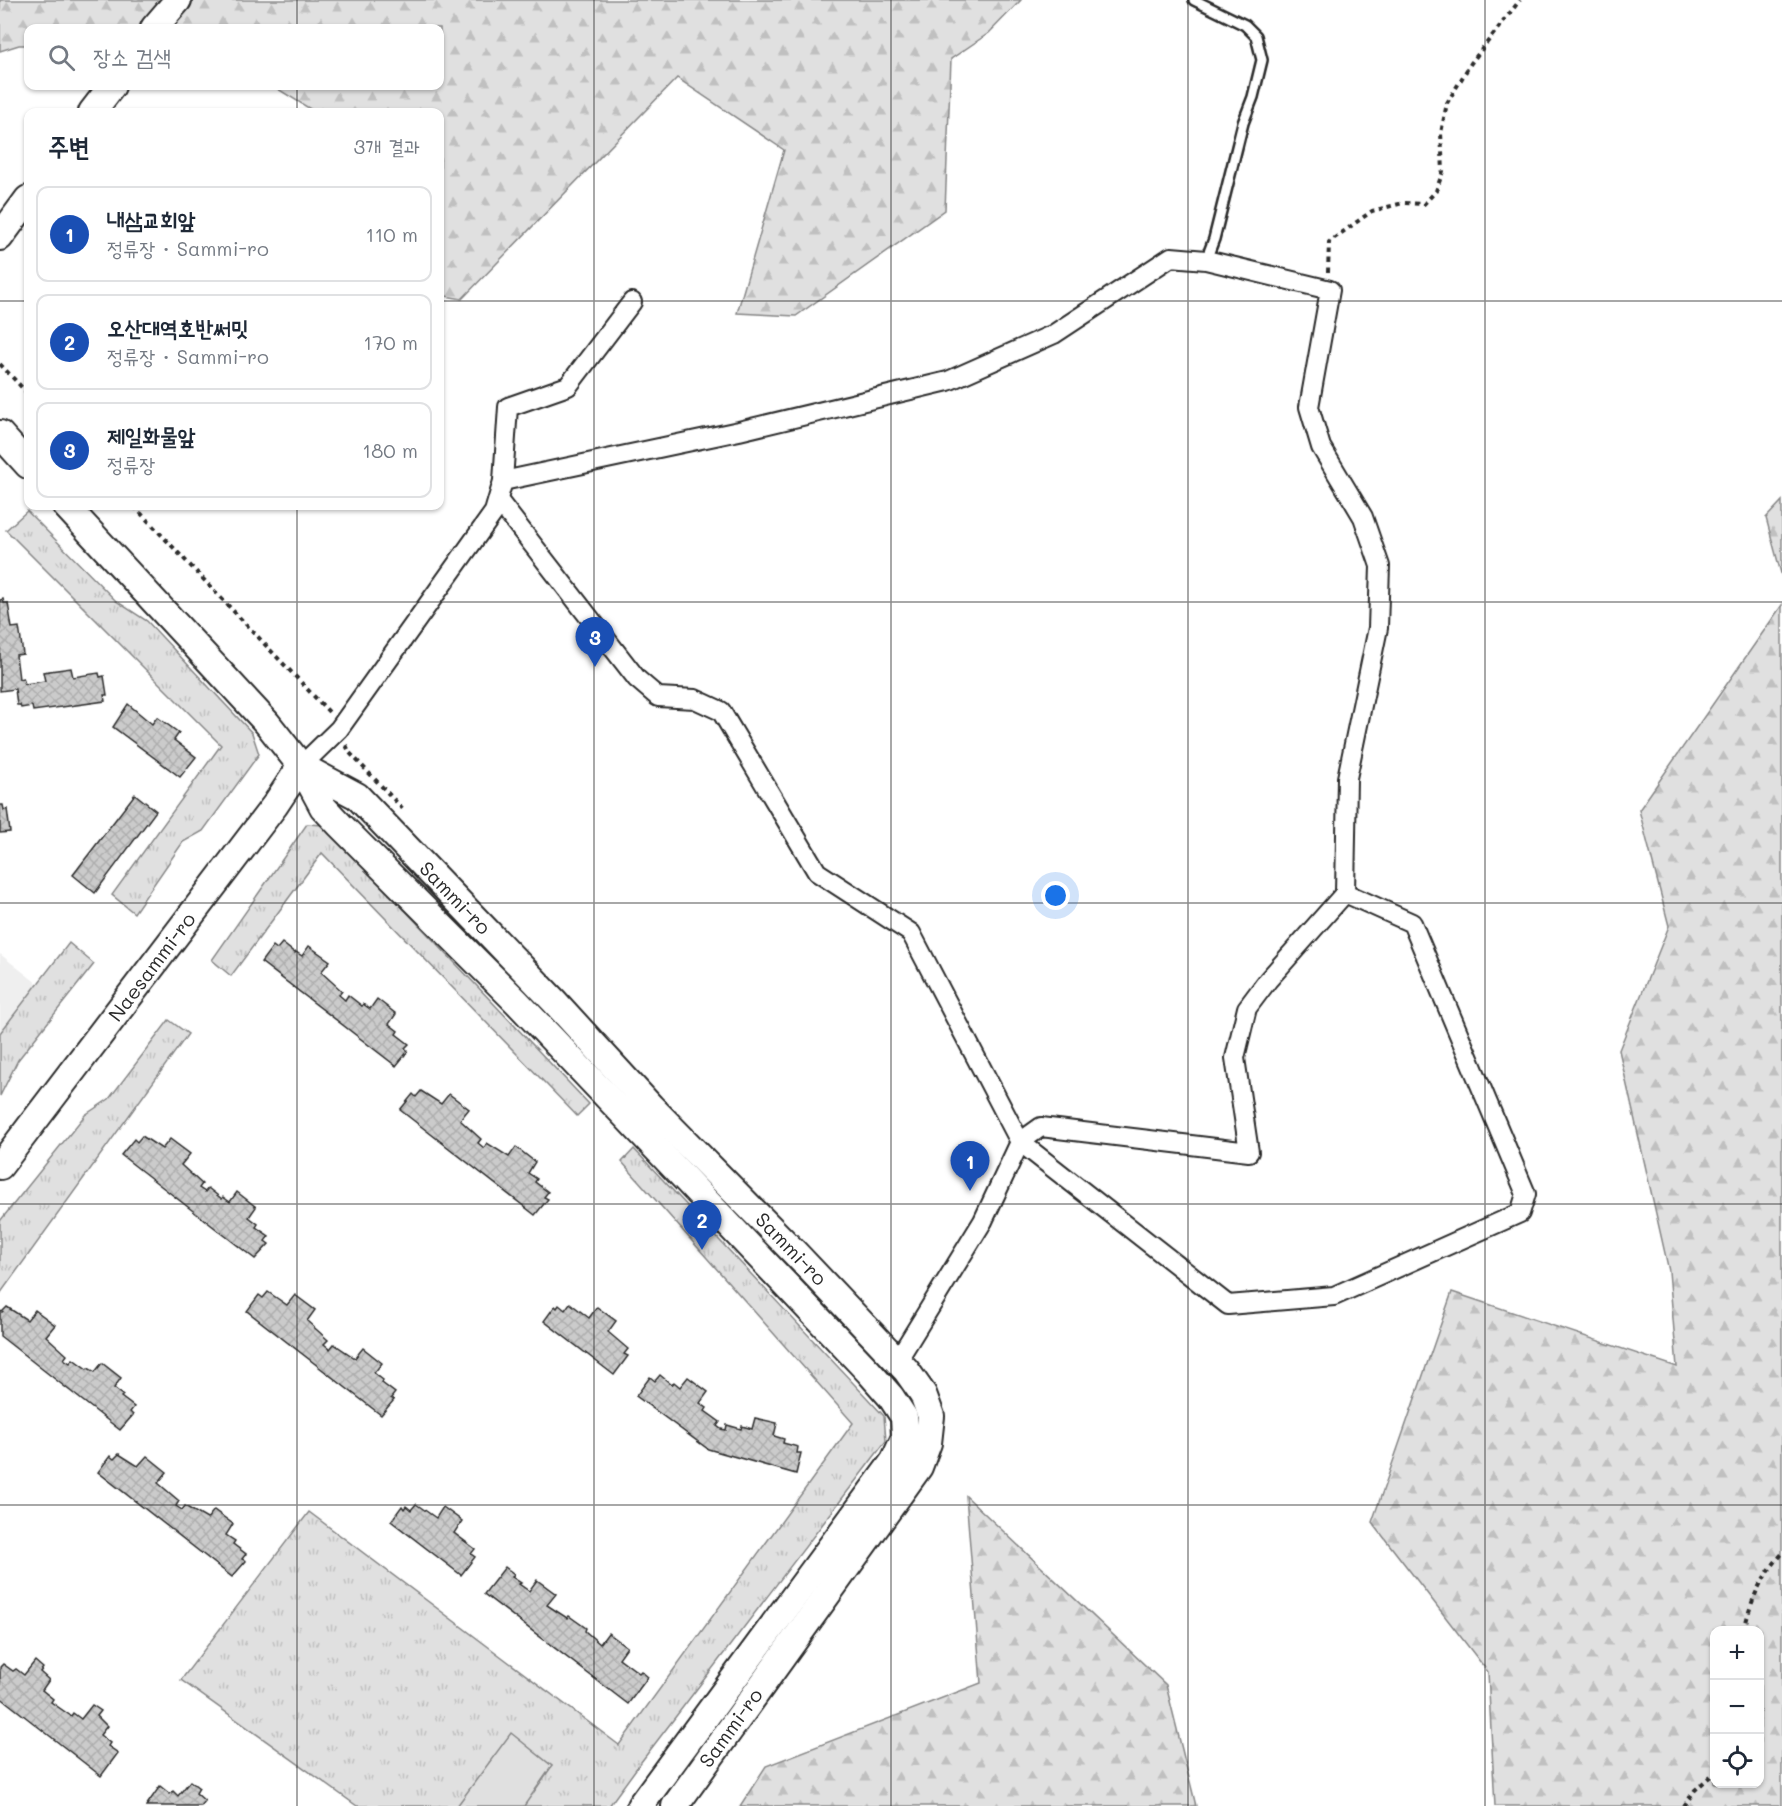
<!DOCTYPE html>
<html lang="ko">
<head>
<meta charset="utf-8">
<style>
	body { margin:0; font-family:Mali,"Poor Story",sans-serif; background:#f2f2f3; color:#1f2937 }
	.controls { position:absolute; right:18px; bottom:18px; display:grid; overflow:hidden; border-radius:12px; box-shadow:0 2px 4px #0004 }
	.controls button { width:54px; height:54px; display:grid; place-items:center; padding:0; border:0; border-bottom:2px solid #e0e1e3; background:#fff; color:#1f2937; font:30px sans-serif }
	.you { position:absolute; left:1056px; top:896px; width:21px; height:21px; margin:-15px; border:4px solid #fff; border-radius:50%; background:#1a73e8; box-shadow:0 0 0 9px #1a73e833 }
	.badge { display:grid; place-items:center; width:39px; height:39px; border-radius:50%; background:#0f766e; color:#fff; font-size:20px; font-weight:700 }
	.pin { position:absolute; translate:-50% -50px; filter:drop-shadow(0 2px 3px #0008) }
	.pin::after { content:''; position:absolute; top:32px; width:21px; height:18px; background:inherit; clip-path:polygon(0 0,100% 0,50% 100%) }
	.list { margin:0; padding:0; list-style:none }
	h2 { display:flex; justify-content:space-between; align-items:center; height:78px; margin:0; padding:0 24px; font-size:26px }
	h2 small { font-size:20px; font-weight:400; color:#747a83 }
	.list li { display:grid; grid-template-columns:39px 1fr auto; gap:18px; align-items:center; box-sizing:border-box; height:96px; margin:0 12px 12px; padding:0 12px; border:2px solid #e0e1e3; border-radius:12px }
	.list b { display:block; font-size:22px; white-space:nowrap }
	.list p { margin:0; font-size:20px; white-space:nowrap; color:#747a83 }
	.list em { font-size:20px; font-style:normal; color:#747a83 }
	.icon { flex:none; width:33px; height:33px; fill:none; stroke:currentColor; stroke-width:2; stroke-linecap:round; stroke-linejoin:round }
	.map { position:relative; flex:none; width:1782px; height:1806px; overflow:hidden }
	.search { position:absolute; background:#fff; box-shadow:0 2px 4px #0004; left:24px; top:24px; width:420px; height:66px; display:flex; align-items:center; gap:15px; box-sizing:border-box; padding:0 21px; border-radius:12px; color:#747a83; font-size:22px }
	.panel { position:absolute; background:#fff; box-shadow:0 2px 4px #0004; left:24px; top:108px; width:420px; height:402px; border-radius:12px }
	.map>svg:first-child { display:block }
	.built { fill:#efefef }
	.grass { fill:url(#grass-tufts); stroke:#868686; stroke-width:1.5 }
	.forest { fill:url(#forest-firs); stroke:#868686; stroke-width:1.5; fill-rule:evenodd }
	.pitch { fill:#e0e0e0; stroke:#868686; stroke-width:1.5 }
	.building { fill:url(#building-cross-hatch); stroke:#2b2b2b; stroke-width:1.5 }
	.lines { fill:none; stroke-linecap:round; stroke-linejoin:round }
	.lane-casing { stroke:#2b2b2b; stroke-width:14 }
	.street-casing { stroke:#2b2b2b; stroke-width:22 }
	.secondary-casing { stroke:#2b2b2b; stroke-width:30 }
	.path { stroke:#2b2b2b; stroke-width:4; stroke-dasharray:4.5 4.5; stroke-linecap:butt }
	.lane { stroke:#fff; stroke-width:9 }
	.street { stroke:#fff; stroke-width:18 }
	.secondary { stroke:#fff; stroke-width:26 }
	.grid { fill:none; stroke:#2b2b2b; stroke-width:1.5; stroke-opacity:0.55 }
	.labels { text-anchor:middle; stroke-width:4.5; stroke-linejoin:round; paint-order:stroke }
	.street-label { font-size:20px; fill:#2b2b2b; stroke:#fff }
</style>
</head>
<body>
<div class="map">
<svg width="1782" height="1806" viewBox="0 0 1782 1806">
	<defs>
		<pattern id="grass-tufts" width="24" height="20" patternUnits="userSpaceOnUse" patternTransform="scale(1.5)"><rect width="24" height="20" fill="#e0e0e0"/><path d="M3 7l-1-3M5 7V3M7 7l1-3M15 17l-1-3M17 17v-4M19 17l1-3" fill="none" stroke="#c0c0c0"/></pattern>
		<pattern id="forest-firs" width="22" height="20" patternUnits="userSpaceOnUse" patternTransform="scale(1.5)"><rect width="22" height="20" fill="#e0e0e0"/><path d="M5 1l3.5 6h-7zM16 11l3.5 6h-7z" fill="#c0c0c0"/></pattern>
		<pattern id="building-cross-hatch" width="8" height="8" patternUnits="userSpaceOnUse" patternTransform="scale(1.5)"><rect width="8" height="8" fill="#cbcbcb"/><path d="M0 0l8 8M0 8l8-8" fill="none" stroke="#aeaeae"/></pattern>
	</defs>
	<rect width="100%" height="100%" fill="#fff"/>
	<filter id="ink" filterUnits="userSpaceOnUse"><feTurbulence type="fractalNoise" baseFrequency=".0167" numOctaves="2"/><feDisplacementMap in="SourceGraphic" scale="12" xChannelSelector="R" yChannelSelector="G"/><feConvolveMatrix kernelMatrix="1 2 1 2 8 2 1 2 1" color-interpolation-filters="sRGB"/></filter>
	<g filter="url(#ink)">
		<path class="built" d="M0,954L38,984L0,1033Z"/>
		<g class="grass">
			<path d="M27,511L116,601L147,621L252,733L259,754L203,831L183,842L134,913L112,895L221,745L6,530Z"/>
			<path d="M307,824L324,825L589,1104L577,1116L322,853L231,976L212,960Z"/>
			<path d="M69,943L94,964L18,1060L0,1096V1033Z"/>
			<path d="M169,1020L188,1034L0,1294V1221L85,1115L109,1099Z"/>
			<path d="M634,1149L884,1416L886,1441L641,1762L609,1806H357L181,1680L309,1512L619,1745L853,1423L622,1162Z"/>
		</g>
		<g class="forest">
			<path d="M0,0H1021L989,33L951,59L945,210L796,316L737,313L784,150L677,78L462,299L440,295V112H315L273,86H440V28H28V45H19L0,51Z"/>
			<path d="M1782,501V577L1766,518Z"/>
			<path d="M1782,605V1806H1495L1488,1672L1372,1522L1452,1292L1677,1367L1669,1271L1619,1050L1669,926L1639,810ZM1714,1630H1760V1784H1714Z"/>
			<path d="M966,1496L1166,1685L1196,1806H740L766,1766L981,1683Z"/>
		</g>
		<path class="pitch" d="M511,1733L552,1766L524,1806H457Z"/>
		<g class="building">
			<path d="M3,599L4,603H8L12,628L19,627L23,654L16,655L19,679L23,678L25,684L45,681L43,672L71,668L73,677L99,673L100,677L104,676L107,695H104L105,701L33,711L32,706L21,708L20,705H17L15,689L0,691V600Z"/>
			<path d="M128,704L152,724L157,717L179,733L174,740L196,757L180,777L113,727Z"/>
			<path d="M135,794L156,811L95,893L73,875Z"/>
			<path d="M0,805H3L4,810L7,809L10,832L0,833Z"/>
			<path d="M282,943L295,953L296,952L302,956L309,946L330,961L321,972L342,991L339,995L345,1000L348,995L362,1006L363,1004L370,1009L377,999L396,1014L389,1024L398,1031L396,1034L409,1044L405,1048L408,1051L396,1066L261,962L273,946L277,949Z"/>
			<path d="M421,1091L441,1104L449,1094L469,1109L460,1120L481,1139L478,1143L484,1148L487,1143L509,1157L516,1147L535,1162L528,1173L537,1179L535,1182L548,1192L544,1197L548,1199L535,1215L400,1110L413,1094L416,1097Z"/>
			<path d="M142,1136L162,1149L170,1139L190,1154L181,1165L202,1184L199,1188L205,1192L208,1188L222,1199L223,1197L230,1202L237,1192L256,1207L249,1217L258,1224L256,1227L269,1236L265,1241L269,1244L255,1259L121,1155L134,1139L137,1142Z"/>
			<path d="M268,1292L287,1305L295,1295L315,1310L307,1321L328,1340L324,1344L330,1349L334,1344L355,1358L363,1348L382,1363L374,1373L383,1380L382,1383L395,1393L391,1398L394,1400L381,1415L247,1311L259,1295L263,1298Z"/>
			<path d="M570,1303L589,1318L597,1307L616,1321L608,1332L628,1349L624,1354L628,1356L614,1375L544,1321L555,1306L557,1308L559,1305L565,1310Z"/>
			<path d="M7,1307L27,1320L35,1310L55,1325L46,1336L67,1355L64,1359L70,1363L73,1359L87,1369L88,1368L95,1372L102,1363L121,1378L114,1388L123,1395L121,1397L134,1407L130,1412L133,1415L120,1430L0,1336V1311L2,1312Z"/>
			<path d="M660,1375L672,1385L674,1382L680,1387L688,1377L708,1392L700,1403L707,1408L705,1411L720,1422L717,1426L721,1429L726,1430L727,1425L741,1429L742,1426L752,1429L755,1418L777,1423L774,1436L784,1439L783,1443L798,1447L797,1453H801L796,1474L708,1449L636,1396L650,1377L655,1381Z"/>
			<path d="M119,1454L138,1466L147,1456L167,1472L158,1483L179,1501L176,1506L182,1510L185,1506L207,1519L214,1510L233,1524L226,1535L235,1541L233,1544L246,1554L242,1559L246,1561L232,1577L98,1472L110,1456L114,1459Z"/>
			<path d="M416,1504L436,1518L443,1507L462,1521L454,1533L475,1549L471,1554L475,1557L461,1575L391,1521L402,1506L404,1509L406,1506L411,1510Z"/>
			<path d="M505,1567L514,1574L512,1577L521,1583L519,1584L529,1591L537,1580L556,1594L547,1605L567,1618L569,1616L586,1628L585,1631L600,1644L608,1633L627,1647L619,1658L639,1673L641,1671L648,1677L628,1704L484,1594Z"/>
			<path d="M35,1661L43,1668L40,1672L49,1680L42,1690L53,1699L51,1702L71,1716L73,1713L81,1719L92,1705L101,1711L97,1716L107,1726L100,1735L110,1743L108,1746L118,1753L101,1776L0,1697V1667L3,1664L13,1671L16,1669L24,1675Z"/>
			<path d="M190,1781L199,1788L196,1793L205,1801L201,1806H146L160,1786L170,1794L173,1791L178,1796Z"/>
		</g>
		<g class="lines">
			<g class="lane-casing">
				<path id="lane" d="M1194,0L1245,25L1256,36L1262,60L1253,97L1243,123L1214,239L1206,260"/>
			</g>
			<g class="street-casing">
				<g id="street">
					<path d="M498,500L637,679L658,697L695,699L721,711L817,872L911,933L1020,1142L1228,1305L1334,1296L1520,1213L1526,1194L1412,923L1345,893L1347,778L1378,628L1380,566L1363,517L1321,447L1309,407L1330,290L1206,260L1171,257L1054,334L948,381L739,431L503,481"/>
					<path d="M301,766L339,729L494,512L503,481L508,407L568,386L632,302"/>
					<path d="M897,1361L983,1221L1020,1142L1041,1127L1249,1152L1235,1058L1247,1008L1268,980L1345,893"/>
				</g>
			</g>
			<g class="secondary-casing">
				<g id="secondary">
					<path d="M154,28L178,0"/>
					<path d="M92,112L112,86"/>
					<path d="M0,237L28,199"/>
					<path d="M0,434L28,465"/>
					<path d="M66,506L267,723L301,766L323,807L340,825L517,1002L869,1372L891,1397L904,1417L905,1437L894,1461L640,1806"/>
					<path d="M301,766L357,796L554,1001L651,1107L795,1253L906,1370L923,1394L931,1416L928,1443L919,1467L675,1806"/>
					<path d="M0,1166L275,805L301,766"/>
				</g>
			</g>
			<g class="path">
				<path d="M1328,272L1329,242L1372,211L1403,203L1424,204L1436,191L1443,171L1441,133L1447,103L1471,63L1520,0"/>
				<path d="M0,364L28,394"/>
				<path d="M134,506L329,712"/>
				<path d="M346,745L350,753L403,809"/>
				<path d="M1744,1630C1752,1598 1759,1580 1782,1554"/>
				<path d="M1684,1806L1695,1790L1714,1773"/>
			</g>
			<use href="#lane" class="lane"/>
			<use href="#street" class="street"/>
			<use href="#secondary" class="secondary"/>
		</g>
	</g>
	<path class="grid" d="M297,0V28M594,0V1806M891,0V1806M1188,0V1806M1485,0V1806M297,86V112M0,301H28M440,301H1782M297,506V1806M0,602H1782M0,903H1782M0,1204H1782M0,1505H1782"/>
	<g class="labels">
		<g class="street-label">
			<text transform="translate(455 898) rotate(46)" y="7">Sammi-ro</text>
			<text transform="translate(152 967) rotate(-53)" y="7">Naesammi-ro</text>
			<text transform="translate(791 1249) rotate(46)" y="7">Sammi-ro</text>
			<text transform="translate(731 1728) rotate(-54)" y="7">Sammi-ro</text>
		</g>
	</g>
</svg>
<div class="controls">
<button>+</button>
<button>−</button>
<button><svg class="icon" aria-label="locate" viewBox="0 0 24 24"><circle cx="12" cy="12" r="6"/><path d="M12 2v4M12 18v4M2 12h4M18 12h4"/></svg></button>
</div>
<div class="you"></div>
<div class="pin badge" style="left:970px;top:1191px;background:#1a4fb4">1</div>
<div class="pin badge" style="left:702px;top:1250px;background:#1a4fb4">2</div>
<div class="pin badge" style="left:595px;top:667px;background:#1a4fb4">3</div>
<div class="search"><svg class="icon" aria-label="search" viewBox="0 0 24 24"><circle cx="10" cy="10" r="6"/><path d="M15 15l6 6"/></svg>장소 검색</div>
<section class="panel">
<h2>주변<small>3개 결과</small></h2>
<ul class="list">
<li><span class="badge" style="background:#1a4fb4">1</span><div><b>내삼교회앞</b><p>정류장 · Sammi-ro</p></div><em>110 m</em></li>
<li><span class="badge" style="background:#1a4fb4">2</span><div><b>오산대역호반써밋</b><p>정류장 · Sammi-ro</p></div><em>170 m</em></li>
<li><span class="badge" style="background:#1a4fb4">3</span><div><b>제일화물앞</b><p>정류장</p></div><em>180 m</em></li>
</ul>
</section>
</div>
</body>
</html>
